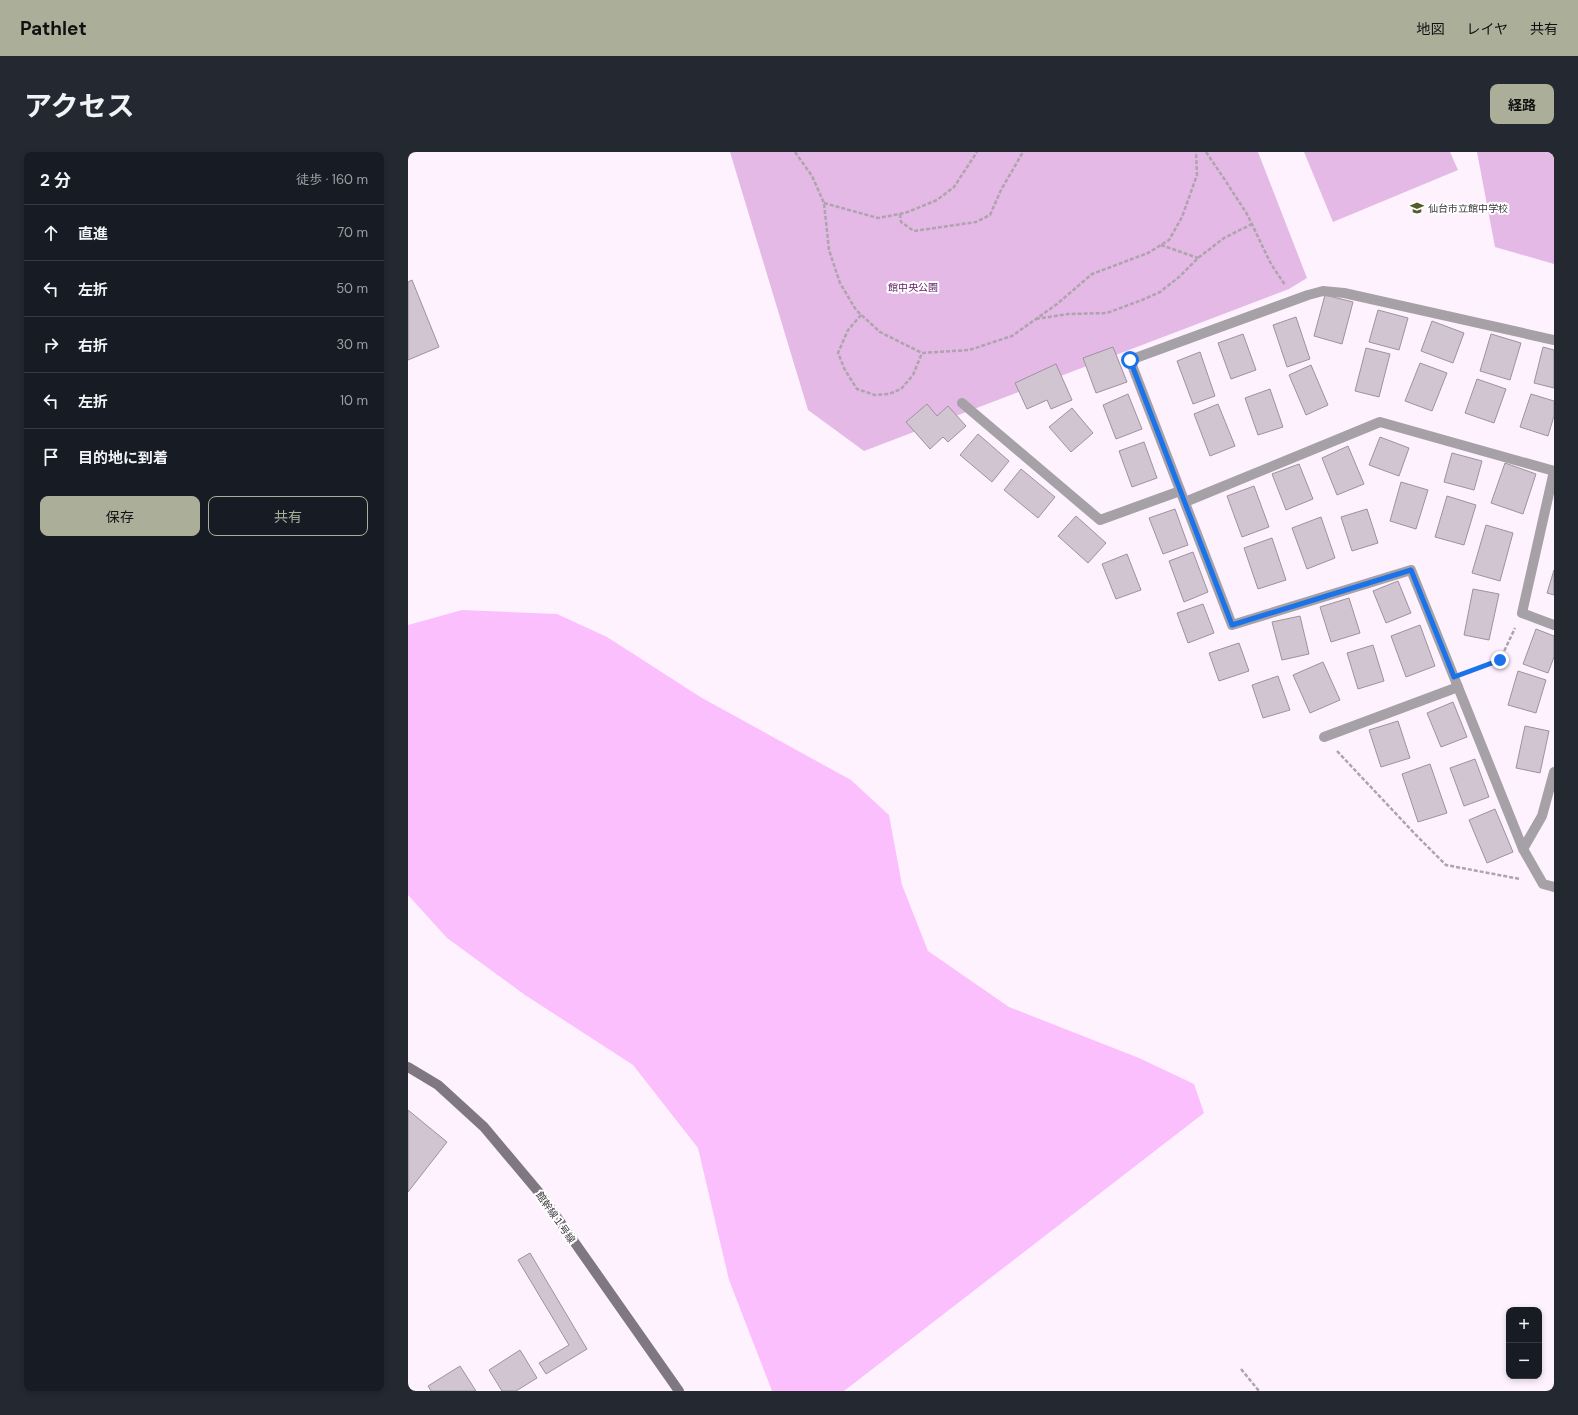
<!DOCTYPE html>
<html lang="ja">
<head>
<meta charset="utf-8">
<style>
	body { margin:0; font-family:"DM Sans","Noto Sans JP",sans-serif; background:#242831; color:#f1f3f6 }
	.controls { position:absolute; right:12px; bottom:12px; display:grid; overflow:hidden; border-radius:8px; box-shadow:0 2px 6px #0003 }
	.controls button { width:36px; height:36px; display:grid; place-items:center; padding:0; border:0; border-bottom:1px solid #363941; background:#171b24; color:#f1f3f6; font:20px sans-serif }
	.stop { position:absolute; width:12px; height:12px; margin:-9px; border:3px solid #1a73e8; border-radius:50%; background:#fff }
	.stop.end { background:#1a73e8; border-color:#fff; box-shadow:0 1px 4px #0008 }
	.list { margin:0; padding:0; list-style:none }
	h2 { display:flex; justify-content:space-between; align-items:center; height:52px; margin:0; padding:0 16px; font-size:17px }
	h2 small { font-size:13px; font-weight:400; color:#9ea1a6 }
	.list li { display:grid; grid-template-columns:26px 1fr auto; gap:12px; align-items:center; box-sizing:border-box; height:56px; padding:0 16px; border-top:1px solid #363941 }
	.list b { display:block; font-size:15px; white-space:nowrap }
	.list em { font-size:13px; font-style:normal; color:#9ea1a6 }
	.actions { display:flex; gap:8px; padding:12px 16px }
	.actions a { flex:1; padding:9px 0; border:1px solid #abaf9a; border-radius:8px; text-align:center; font-size:14px; color:#abaf9a }
	.actions .main { background:#abaf9a; color:#111 }
	.icon { flex:none; width:22px; height:22px; fill:none; stroke:currentColor; stroke-width:2; stroke-linecap:round; stroke-linejoin:round }
	.map { position:relative; flex:none; width:1146px; height:1239px; overflow:hidden; border-radius:8px }
	header { display:flex; align-items:center; gap:24px; box-sizing:border-box; height:56px; padding:0 20px; background:#abaf9a; color:#111 }
	header strong { font-size:19px }
	nav { display:flex; gap:22px; margin-inline-start:auto; font-size:14px }
	.intro { display:flex; align-items:center; justify-content:space-between; box-sizing:border-box; height:96px; padding:0 24px }
	h1 { margin:0; font-size:28px }
	.button { padding:10px 18px; border-radius:8px; background:#abaf9a; color:#111; font-size:14px; font-weight:700 }
	main { display:flex; gap:24px; padding:0 24px }
	aside { flex:1; background:#171b24; border-radius:8px; box-shadow:0 2px 6px #0003 }
	.map>svg:first-child { display:block }
	.green { fill:#e4b9e5 }
	.water { fill:#fcbffe }
	.building { fill:#d2c5d2; stroke:#9e929e }
	.lines { fill:none; stroke-linecap:round; stroke-linejoin:round }
	.path { stroke:#ada4ad; stroke-width:2.5; stroke-dasharray:4 2; stroke-linecap:butt }
	.street { stroke:#a6a1a6; stroke-width:10 }
	.secondary { stroke:#807880; stroke-width:10 }
	.route { stroke:#1a73e8; stroke-width:5 }
	.labels { text-anchor:middle; stroke-width:4; stroke-linejoin:round; paint-order:stroke }
	.poi-label { font-size:10px; fill:#3a353a; stroke:#fff; text-anchor:start }
	.park-label { font-size:10px; fill:#5f1963; stroke:#fff }
	.street-label { font-size:10px; fill:#3a353a; stroke:#fff }
</style>
</head>
<body>
<header>
<strong>Pathlet</strong>
<nav><a>地図</a><a>レイヤ</a><a>共有</a></nav>
</header>
<div class="intro"><h1>アクセス</h1><a class="button">経路</a></div>
<main>
<aside>
<h2>2 分<small>徒歩 · 160 m</small></h2>
<ul class="list">
<li><svg class="icon" aria-label="ahead" viewBox="0 0 24 24"><path d="M12 20V5M6 11l6-6 6 6"/></svg><div><b>直進</b></div><em>70 m</em></li>
<li><svg class="icon" aria-label="left" viewBox="0 0 24 24"><path d="M17 20v-9H6M10 6l-5 5 5 5"/></svg><div><b>左折</b></div><em>50 m</em></li>
<li><svg class="icon" aria-label="right" viewBox="0 0 24 24"><path d="M7 20v-9h11M14 6l5 5-5 5"/></svg><div><b>右折</b></div><em>30 m</em></li>
<li><svg class="icon" aria-label="left" viewBox="0 0 24 24"><path d="M17 20v-9H6M10 6l-5 5 5 5"/></svg><div><b>左折</b></div><em>10 m</em></li>
<li><svg class="icon" aria-label="arrive" viewBox="0 0 24 24"><path d="M6 21V4h12l-3 4 3 4H6"/></svg><div><b>目的地に到着</b></div></li>
</ul>
<div class="actions"><a class="main">保存</a><a>共有</a></div>
</aside>
<div class="map">
<svg width="1146" height="1239" viewBox="0 0 1146 1239">
	<rect width="100%" height="100%" fill="#fff2ff"/>
	<g class="green">
		<path d="M322,0H850L899,126L881,137L456,299L400,258Z"/>
		<path d="M896,0H1042L1050,18L925,70Z"/>
		<path d="M1069,0H1146V112L1087,95Z"/>
	</g>
	<path class="water" d="M54,458L149,462L199,485L294,546L443,628L481,663L494,733L520,799L601,855L731,906L786,932L796,961L436,1239H364L321,1128L290,996L225,913L117,843L39,786L0,743V473Z"/>
	<g class="building">
		<path d="M4,128L31,195L0,208V130Z"/>
		<path d="M917,143L945,150L934,192L906,184Z"/>
		<path d="M970,158L1000,166L991,198L961,190Z"/>
		<path d="M888,165L902,207L879,215L865,173Z"/>
		<path d="M1024,169L1056,181L1045,211L1013,199Z"/>
		<path d="M835,182L848,218L823,227L810,191Z"/>
		<path d="M1083,182L1113,191L1102,228L1072,219Z"/>
		<path d="M705,195L719,230L688,241L675,206Z"/>
		<path d="M1135,195L1146,198V236L1126,231Z"/>
		<path d="M958,196L982,202L971,245L947,239Z"/>
		<path d="M792,200L807,244L785,252L769,209Z"/>
		<path d="M1012,211L1039,221L1024,259L997,249Z"/>
		<path d="M648,212L664,248L643,257L639,248L619,257L607,231Z"/>
		<path d="M903,213L920,253L898,263L881,223Z"/>
		<path d="M1069,227L1098,237L1086,271L1057,261Z"/>
		<path d="M862,237L875,275L850,283L837,246Z"/>
		<path d="M720,242L734,277L708,287L695,253Z"/>
		<path d="M1123,242L1146,249V264L1140,284L1112,275Z"/>
		<path d="M519,252L529,264L540,254L558,274L540,290L535,285L522,297L498,270Z"/>
		<path d="M810,252L827,294L802,304L786,262Z"/>
		<path d="M664,256L685,281L663,300L641,275Z"/>
		<path d="M570,282L601,309L584,330L552,303Z"/>
		<path d="M972,285L1001,296L991,324L961,313Z"/>
		<path d="M736,290L749,326L724,335L711,299Z"/>
		<path d="M940,294L956,332L929,343L914,306Z"/>
		<path d="M1044,301L1074,309L1066,338L1036,330Z"/>
		<path d="M1097,311L1128,322L1115,362L1083,351Z"/>
		<path d="M891,312L905,347L878,358L864,322Z"/>
		<path d="M613,317L647,345L630,366L596,338Z"/>
		<path d="M993,330L1020,338L1008,377L982,369Z"/>
		<path d="M846,334L861,375L834,385L819,344Z"/>
		<path d="M1039,344L1068,353L1056,393L1027,385Z"/>
		<path d="M767,357L780,393L755,402L741,366Z"/>
		<path d="M959,357L970,391L944,399L933,365Z"/>
		<path d="M668,364L698,391L680,411L650,384Z"/>
		<path d="M913,365L927,406L899,417L884,376Z"/>
		<path d="M1078,373L1105,381L1092,429L1064,421Z"/>
		<path d="M864,386L878,428L850,437L836,396Z"/>
		<path d="M785,400L800,440L776,450L761,409Z"/>
		<path d="M719,402L733,438L708,447L694,412Z"/>
		<path d="M1146,418V443L1139,441Z"/>
		<path d="M990,429L1003,461L978,471L965,439Z"/>
		<path d="M1065,437L1091,442L1081,488L1056,483Z"/>
		<path d="M941,446L952,481L923,490L912,455Z"/>
		<path d="M795,452L806,481L780,491L769,461Z"/>
		<path d="M892,464L901,502L874,508L864,470Z"/>
		<path d="M1012,473L1027,514L998,525L983,484Z"/>
		<path d="M1128,477L1146,484V505L1140,521L1115,512Z"/>
		<path d="M831,491L841,519L811,529L801,501Z"/>
		<path d="M965,493L976,529L950,537L939,501Z"/>
		<path d="M915,510L932,548L902,561L885,523Z"/>
		<path d="M1110,519L1138,528L1128,561L1100,553Z"/>
		<path d="M870,524L882,558L855,566L844,533Z"/>
		<path d="M1045,550L1059,585L1033,595L1019,561Z"/>
		<path d="M990,569L1002,606L973,615L961,578Z"/>
		<path d="M1117,574L1141,579L1132,621L1108,616Z"/>
		<path d="M1067,607L1081,645L1056,654L1042,616Z"/>
		<path d="M1022,612L1039,661L1010,670L994,622Z"/>
		<path d="M1087,657L1105,700L1079,711L1061,668Z"/>
		<path d="M0,958L39,990L0,1040Z"/>
		<path d="M122,1101L179,1197L138,1222L131,1211L161,1193L110,1108Z"/>
		<path d="M112,1198L129,1226L108,1239H94L81,1218Z"/>
		<path d="M52,1214L68,1239H23L20,1234Z"/>
	</g>
	<g class="lines">
		<g class="path">
			<path d="M387,0L404,24L416,51L421,98L432,131L448,158L472,180L514,201L561,198L604,184L649,152L684,122L740,101L761,88L774,65L789,23L788,0"/>
			<path d="M798,0L815,25L839,62L863,112L877,133"/>
			<path d="M416,51L470,66L497,61L529,48L546,35L569,0"/>
			<path d="M492,62L493,70L506,79L568,70L582,63L593,38L615,0"/>
			<path d="M753,93L790,106"/>
			<path d="M453,163L440,178L430,201L437,218L449,237L467,243L481,242L493,237L505,223L514,201"/>
			<path d="M628,167L660,162L699,161L734,148L752,140L771,125L790,106L816,86L844,72"/>
			<path d="M1062,519L1092,508L1107,476"/>
			<path d="M929,599L1007,682L1038,713L1112,727"/>
			<path d="M833,1217L851,1239"/>
		</g>
		<g class="street">
			<path d="M1146,188L936,141L915,139L900,143L722,208L824,473L1003,418L1115,697L1135,732L1146,735"/>
			<path d="M554,251L692,368L772,339"/>
			<path d="M777,350L972,270L1146,319L1114,461L1146,473"/>
			<path d="M916,585L1050,535"/>
			<path d="M1115,697L1134,664L1146,620"/>
		</g>
		<path class="secondary" d="M0,915L30,933L76,975L134,1044L271,1239"/>
	</g>
	<g class="lines">
		<path class="route" d="M722,208L824,473L1003,418L1046,525L1092,508"/>
	</g>
	<defs>
		<g id="school-bare" transform="scale(1.08)"><path d="M0-5L7-2L0 1L-7-2ZM-4 1L0 2.5L4 1V4Q0 6-4 4Z" fill="#555c2a" stroke="#fff" stroke-width="2.5" paint-order="stroke"/></g>
	</defs>
	<g fill-rule="evenodd">
		<use href="#school-bare" x="1009" y="56"/>
	</g>
	<g class="labels">
		<g class="poi-label">
			<text x="1020" y="60">仙台市立館中学校</text>
		</g>
		<g class="park-label">
			<text x="505" y="139">館中央公園</text>
		</g>
		<g class="street-label">
			<text transform="translate(148 1065) rotate(55)" y="4">館幹線１号線</text>
		</g>
	</g>
</svg>
<div class="controls">
<button>+</button>
<button>−</button>
</div>
<div class="stop" style="left:722px;top:208px"></div>
<div class="stop end" style="left:1092px;top:508px"></div>
</div>
</main>
</body>
</html>
